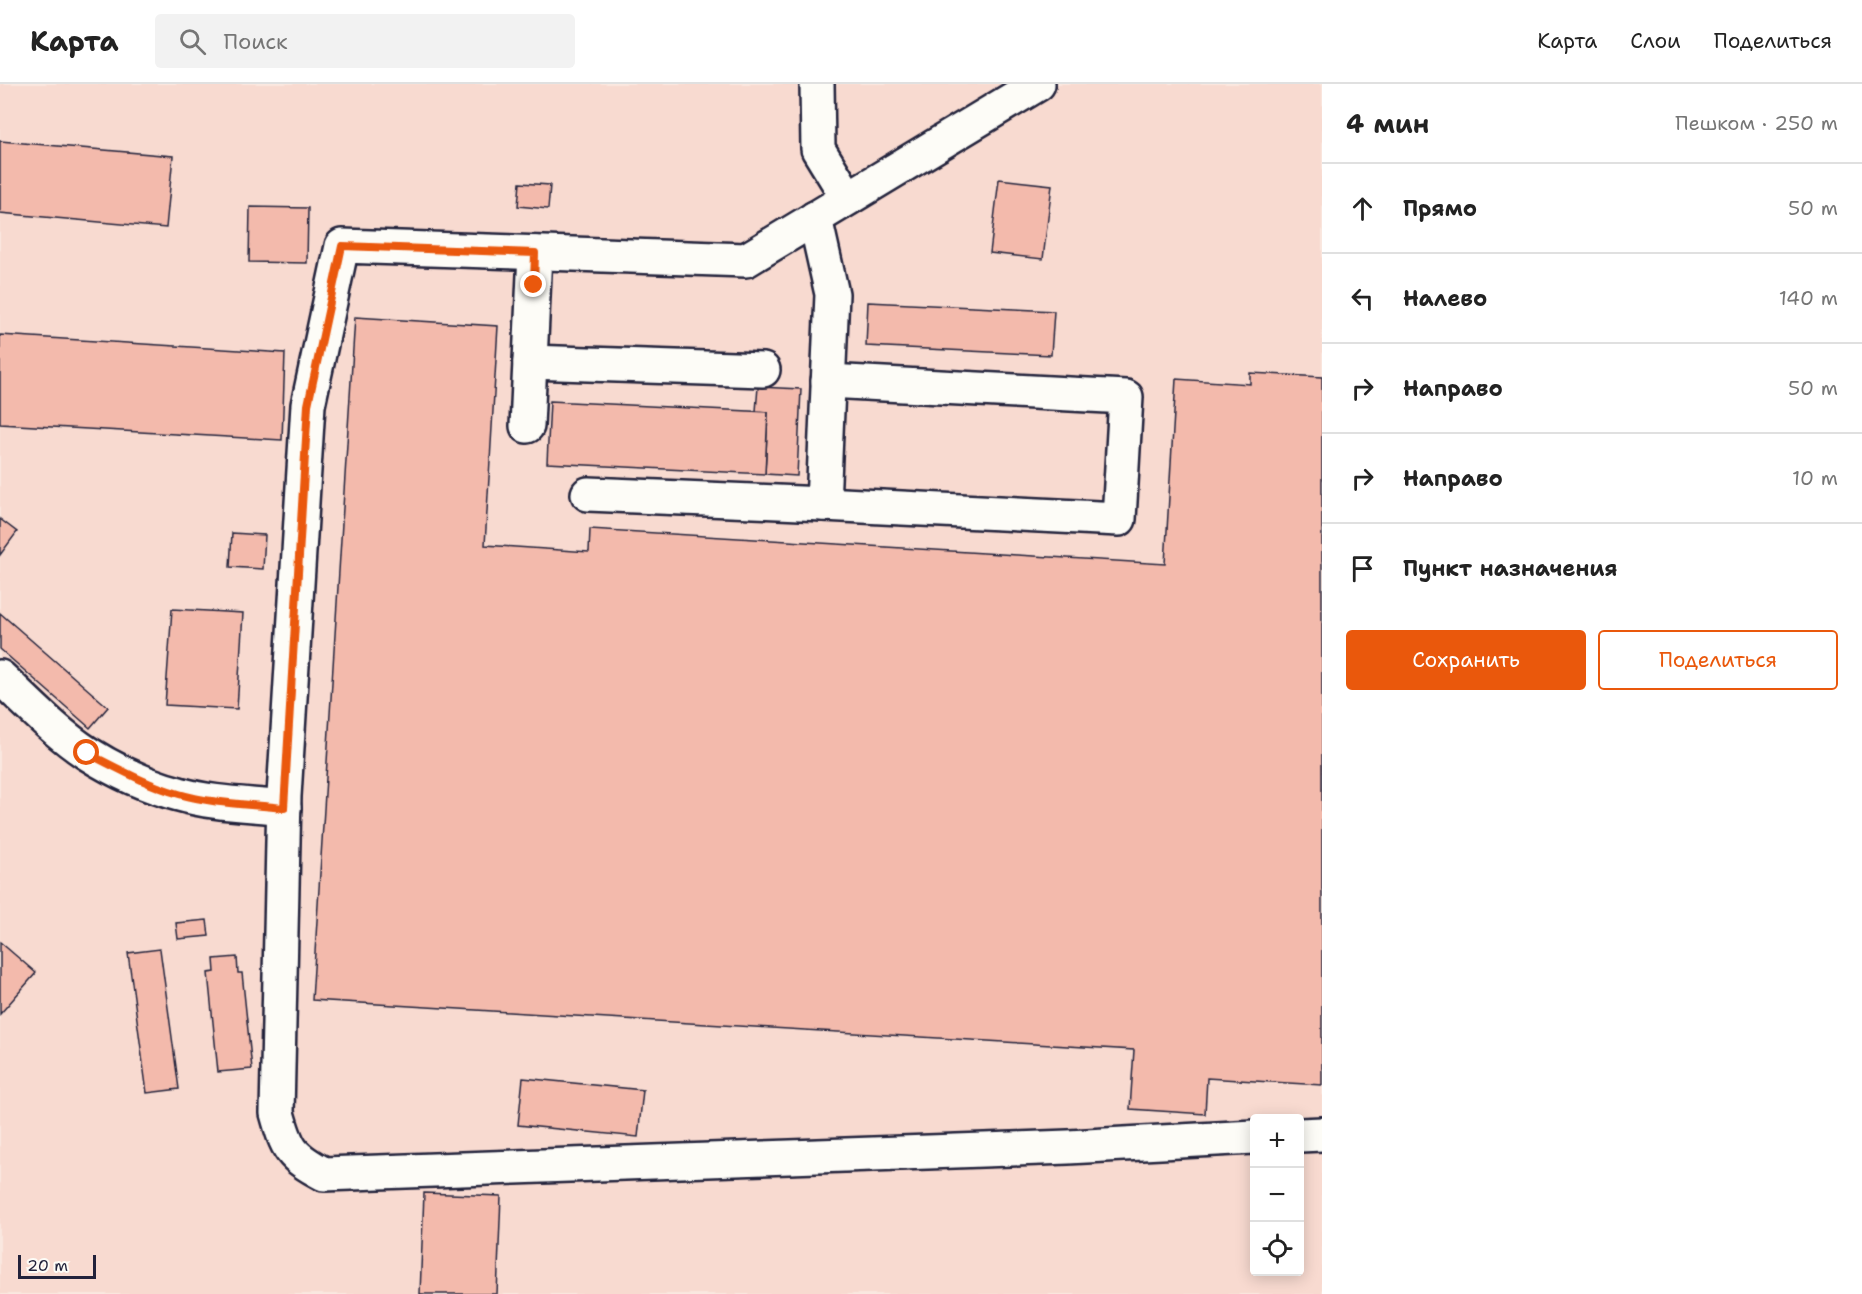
<!DOCTYPE html>
<html lang="ru">
<head>
<meta charset="utf-8">
<style>
	body { margin:0; font-family:"Shantell Sans",sans-serif; background:#f2f2f2; color:#222 }
	.controls { position:absolute; right:18px; bottom:18px; display:grid; overflow:hidden; border-radius:6px; box-shadow:0 3px 15px #0003 }
	.controls button { width:54px; height:54px; display:grid; place-items:center; padding:0; border:0; border-bottom:2px solid #e0e0e0; background:#fff; color:#222; font:30px sans-serif }
	.scale { position:absolute; left:18px; bottom:15px; width:78px; box-sizing:border-box; padding-left:6px; border:3px solid #22223b; border-top:0; font-size:16px; line-height:21px; white-space:nowrap; color:#22223b; -webkit-text-stroke:4px #fdfcf7; paint-order:stroke }
	.stop { position:absolute; width:18px; height:18px; margin:-14px; border:4px solid #ea580c; border-radius:50%; background:#fff }
	.stop.end { background:#ea580c; border-color:#fff; box-shadow:0 2px 6px #0008 }
	.list { margin:0; padding:0; list-style:none }
	h2 { display:flex; justify-content:space-between; align-items:center; height:78px; margin:0; padding:0 24px; font-size:26px }
	h2 small { font-size:20px; font-weight:400; color:#767676 }
	.list li { display:grid; grid-template-columns:39px 1fr auto; gap:18px; align-items:center; box-sizing:border-box; height:90px; padding:0 24px; border-top:2px solid #e0e0e0 }
	.list b { display:block; font-size:22px; white-space:nowrap }
	.list em { font-size:20px; font-style:normal; color:#767676 }
	.actions { display:flex; gap:12px; padding:18px 24px }
	.actions a { flex:1; padding:14px 0; border:2px solid #ea580c; border-radius:6px; text-align:center; font-size:21px; color:#ea580c }
	.actions .main { background:#ea580c; color:#fff }
	.icon { flex:none; width:33px; height:33px; fill:none; stroke:currentColor; stroke-width:2; stroke-linecap:round; stroke-linejoin:round }
	.map { position:relative; flex:none; width:1322px; height:1210px; overflow:hidden }
	header { display:flex; align-items:center; gap:36px; box-sizing:border-box; height:84px; padding:0 30px; background:#fff; border-bottom:2px solid #e0e0e0 }
	header strong { font-size:28px }
	nav { display:flex; gap:33px; margin-inline-start:auto; font-size:21px }
	.search { width:420px; height:54px; background:#f2f2f2; display:flex; align-items:center; gap:15px; box-sizing:border-box; padding:0 21px; border-radius:6px; color:#767676; font-size:22px }
	main { display:flex }
	aside { flex:1; background:#fff }
	.map>svg:first-child { display:block }
	.built { fill:#f8dad0; fill-rule:evenodd }
	.building { fill:#f3baac; stroke:#22223b; stroke-width:1.5 }
	.lines { fill:none; stroke-linecap:round; stroke-linejoin:round }
	.minor-casing { stroke:#22223b; stroke-width:38 }
	.minor { stroke:#fdfcf7; stroke-width:33 }
	.route { stroke:#ea580c; stroke-width:8 }
</style>
</head>
<body>
<header>
<strong>Карта</strong>
<div class="search"><svg class="icon" aria-label="search" viewBox="0 0 24 24"><circle cx="10" cy="10" r="6"/><path d="M15 15l6 6"/></svg>Поиск</div>
<nav><a>Карта</a><a>Слои</a><a>Поделиться</a></nav>
</header>
<main>
<div class="map">
<svg width="1322" height="1210" viewBox="0 0 1322 1210">
	<rect width="100%" height="100%" fill="#fae8e0"/>
	<filter id="ink" filterUnits="userSpaceOnUse"><feTurbulence type="fractalNoise" baseFrequency=".0167" numOctaves="2"/><feDisplacementMap in="SourceGraphic" scale="12" xChannelSelector="R" yChannelSelector="G"/><feConvolveMatrix kernelMatrix="1 2 1 2 8 2 1 2 1" color-interpolation-filters="sRGB"/></filter>
	<g filter="url(#ink)">
		<path class="built" d="M0,0H1322V1210H0ZM1254,1034H1300V1188H1254Z"/>
		<g class="building">
			<path d="M0,57L173,72L166,144L0,129Z"/>
			<path d="M999,95L1052,101L1043,175L990,169Z"/>
			<path d="M520,99L550,101L548,125L518,122Z"/>
			<path d="M250,123L308,124L307,179L249,178Z"/>
			<path d="M868,218L1054,227L1051,271L866,262Z"/>
			<path d="M355,233L498,242L485,461L589,468L590,445L1165,480L1176,295L1250,300V289L1322,293V1001L1207,994L1205,1030L1130,1025L1134,966L312,916Z"/>
			<path d="M0,251L285,269L282,356L0,340Z"/>
			<path d="M758,303L801,305L797,392L765,390L768,328L756,327Z"/>
			<path d="M550,317L768,328L765,390L547,379Z"/>
			<path d="M0,435L17,448L0,471Z"/>
			<path d="M232,449L265,451L263,485L230,483Z"/>
			<path d="M172,525L243,529L237,625L165,621Z"/>
			<path d="M0,529L108,623L90,644L0,565Z"/>
			<path d="M207,836L209,852L178,855L176,839Z"/>
			<path d="M0,858L36,889L0,930Z"/>
			<path d="M160,865L179,1005L147,1009L128,869Z"/>
			<path d="M237,873L238,889H242L252,985L218,988L208,889L215,888L214,875Z"/>
			<path d="M523,994L643,1006L638,1053L518,1041Z"/>
			<path d="M424,1109L501,1112L497,1210H420Z"/>
		</g>
		<g class="lines">
			<g class="minor-casing">
				<g id="minor">
					<path d="M817,0L818,65L848,114"/>
					<path d="M1038,0L746,176L342,162L308,321L284,712L277,1029C287,1065 290,1072 324,1090L1068,1063L1254,1053"/>
					<path d="M530,278L763,286"/>
					<path d="M527,342L535,169"/>
					<path d="M588,410L823,420L832,210L815,134"/>
					<path d="M823,420L1119,435L1126,313L828,297"/>
					<path d="M0,593C28,619 55,648 87,669C114,686 148,702 179,710C213,720 250,720 284,724"/>
					<path d="M1300,1051L1322,1050"/>
				</g>
			</g>
			<use href="#minor" class="minor"/>
		</g>
	</g>
	<g class="lines" filter="url(#ink)">
		<path class="route" d="M87,669C117,684 147,701 179,710C213,720 250,720 284,724L308,321L342,162L535,169L534,201"/>
	</g>
</svg>
<div class="controls">
<button>+</button>
<button>−</button>
<button><svg class="icon" aria-label="locate" viewBox="0 0 24 24"><circle cx="12" cy="12" r="6"/><path d="M12 2v4M12 18v4M2 12h4M18 12h4"/></svg></button>
</div>
<div class="scale">20 m</div>
<div class="stop" style="left:87px;top:669px"></div>
<div class="stop end" style="left:534px;top:201px"></div>
</div>
<aside>
<h2>4 мин<small>Пешком · 250 m</small></h2>
<ul class="list">
<li><svg class="icon" aria-label="ahead" viewBox="0 0 24 24"><path d="M12 20V5M6 11l6-6 6 6"/></svg><div><b>Прямо</b></div><em>50 m</em></li>
<li><svg class="icon" aria-label="left" viewBox="0 0 24 24"><path d="M17 20v-9H6M10 6l-5 5 5 5"/></svg><div><b>Налево</b></div><em>140 m</em></li>
<li><svg class="icon" aria-label="right" viewBox="0 0 24 24"><path d="M7 20v-9h11M14 6l5 5-5 5"/></svg><div><b>Направо</b></div><em>50 m</em></li>
<li><svg class="icon" aria-label="right" viewBox="0 0 24 24"><path d="M7 20v-9h11M14 6l5 5-5 5"/></svg><div><b>Направо</b></div><em>10 m</em></li>
<li><svg class="icon" aria-label="arrive" viewBox="0 0 24 24"><path d="M6 21V4h12l-3 4 3 4H6"/></svg><div><b>Пункт назначения</b></div></li>
</ul>
<div class="actions"><a class="main">Сохранить</a><a>Поделиться</a></div>
</aside>
</main>
</body>
</html>
